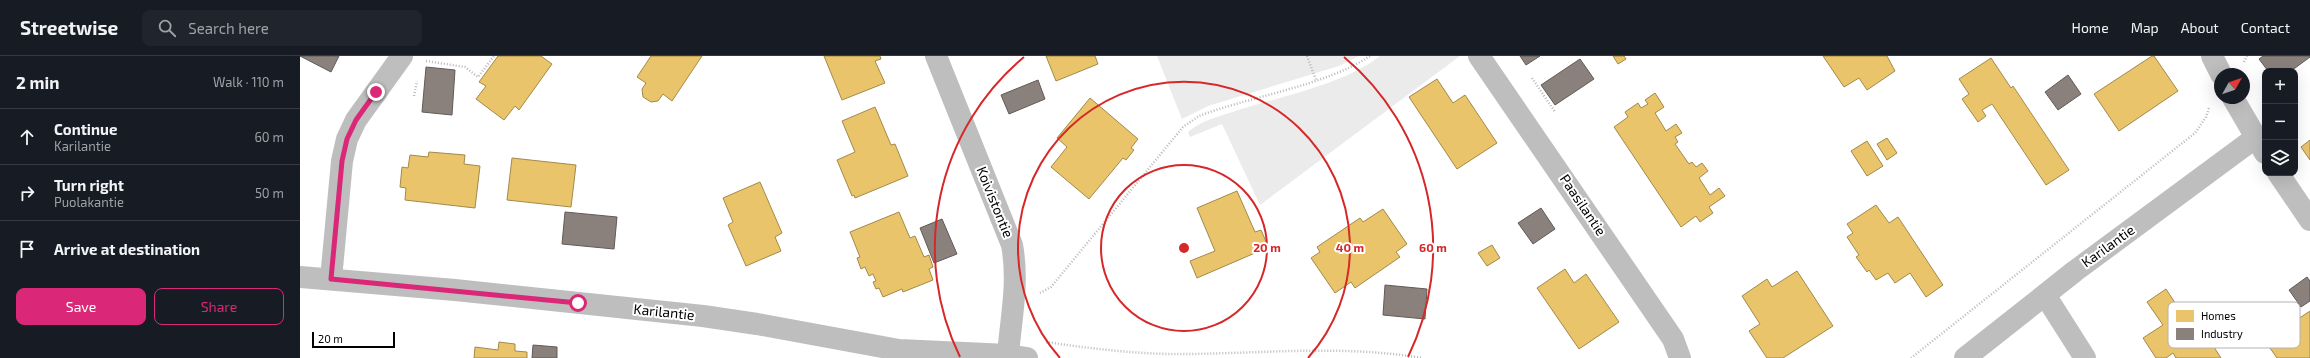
<!DOCTYPE html>
<html lang="en">
<head>
<meta charset="utf-8">
<style>
	body { margin:0; font-family:"Exo 2",sans-serif; background:#20242c; color:#f1f3f6 }
	.controls { position:absolute; right:12px; top:12px; display:grid; overflow:hidden; border-radius:8px; box-shadow:0 4px 16px #0002 }
	.controls button { width:36px; height:36px; display:grid; place-items:center; padding:0; border:0; border-bottom:1px solid #363941; background:#171b24; color:#f1f3f6; font:20px sans-serif }
	.compass { position:absolute; left:1914px; top:12px; width:36px; height:36px; border-radius:50%; background:#171b24; box-shadow:0 4px 16px #0002; rotate:50deg }
	.scale { position:absolute; left:12px; bottom:10px; width:83px; box-sizing:border-box; padding-left:4px; border:2px solid #000; border-top:0; font-size:11px; line-height:14px; white-space:nowrap; color:#000; -webkit-text-stroke:3px #fff; paint-order:stroke }
	.stop { position:absolute; width:12px; height:12px; margin:-9px; border:3px solid #db2777; border-radius:50%; background:#fff }
	.stop.end { background:#db2777; border-color:#fff; box-shadow:0 1px 4px #0008 }
	.list { margin:0; padding:0; list-style:none }
	h2 { display:flex; justify-content:space-between; align-items:center; height:52px; margin:0; padding:0 16px; font-size:17px }
	h2 small { font-size:13px; font-weight:400; color:#9ea1a6 }
	.list li { display:grid; grid-template-columns:26px 1fr auto; gap:12px; align-items:center; box-sizing:border-box; height:56px; padding:0 16px; border-top:1px solid #363941 }
	.list b { display:block; font-size:15px; white-space:nowrap }
	.list p { margin:0; font-size:13px; white-space:nowrap; color:#9ea1a6 }
	.list em { font-size:13px; font-style:normal; color:#9ea1a6 }
	.actions { display:flex; gap:8px; padding:12px 16px }
	.actions a { flex:1; padding:9px 0; border:1px solid #db2777; border-radius:8px; text-align:center; font-size:14px; color:#db2777 }
	.actions .main { background:#db2777; color:#fff }
	.icon { flex:none; width:22px; height:22px; fill:none; stroke:currentColor; stroke-width:2; stroke-linecap:round; stroke-linejoin:round }
	.map { position:relative; flex:none; width:2010px; height:302px; overflow:hidden }
	header { display:flex; align-items:center; gap:24px; box-sizing:border-box; height:56px; padding:0 20px; background:#171b24; border-bottom:1px solid #363941 }
	header strong { font-size:19px }
	nav { display:flex; gap:22px; margin-inline-start:auto; font-size:14px }
	.search { width:280px; height:36px; background:#20242c; display:flex; align-items:center; gap:10px; box-sizing:border-box; padding:0 14px; border-radius:8px; color:#9ea1a6; font-size:15px }
	main { display:flex }
	aside { flex:1; background:#171b24 }
	.map>svg:first-child { display:block }
	.green { fill:#ebebeb }
	.homes { fill:#e9c46a; stroke:#a3894a }
	.industry { fill:#8a817c; stroke:#615a57 }
	.lines { fill:none; stroke-linecap:round; stroke-linejoin:round }
	.path { stroke:#b9b9b9; stroke-width:2.5; stroke-dasharray:1 2; stroke-linecap:butt }
	.minor { stroke:#bebebe; stroke-width:22 }
	.route { stroke:#db2777; stroke-width:5 }
	.ring { fill:none; stroke:#d62828; stroke-width:2 }
	.labels { text-anchor:middle; stroke-width:4; stroke-linejoin:round; paint-order:stroke }
	.street-label { font-size:14px; fill:#000; stroke:#fff }
	.key { fill:#fff; stroke:#b2b2b2; stroke-width:1 }
	.key-label { font-size:11px; fill:#000 }
	.centre { fill:#d62828; stroke:#fff; stroke-width:2 }
	.ring-label { font-size:12px; text-anchor:middle; font-weight:bold; fill:#d62828; stroke:#fff; stroke-width:4; stroke-linejoin:round; paint-order:stroke }
</style>
</head>
<body>
<header>
<strong>Streetwise</strong>
<div class="search"><svg class="icon" aria-label="search" viewBox="0 0 24 24"><circle cx="10" cy="10" r="6"/><path d="M15 15l6 6"/></svg>Search here</div>
<nav><a>Home</a><a>Map</a><a>About</a><a>Contact</a></nav>
</header>
<main>
<aside>
<h2>2 min<small>Walk · 110 m</small></h2>
<ul class="list">
<li><svg class="icon" aria-label="ahead" viewBox="0 0 24 24"><path d="M12 20V5M6 11l6-6 6 6"/></svg><div><b>Continue</b><p>Karilantie</p></div><em>60 m</em></li>
<li><svg class="icon" aria-label="right" viewBox="0 0 24 24"><path d="M7 20v-9h11M14 6l5 5-5 5"/></svg><div><b>Turn right</b><p>Puolakantie</p></div><em>50 m</em></li>
<li><svg class="icon" aria-label="arrive" viewBox="0 0 24 24"><path d="M6 21V4h12l-3 4 3 4H6"/></svg><div><b>Arrive at destination</b></div></li>
</ul>
<div class="actions"><a class="main">Save</a><a>Share</a></div>
</aside>
<div class="map">
<svg width="2010" height="302" viewBox="0 0 2010 302">
	<rect width="100%" height="100%" fill="#fff"/>
	<g class="green">
		<path d="M857,0H1059L1039,10L908,50L882,63Z"/>
		<path d="M1080,0H1160L960,149L922,68L890,81L888,76C902,64 921,60 938,54C980,41 1047,27 1080,0Z"/>
	</g>
	<g class="homes">
		<path d="M198,0H241L252,8L219,54L215,50L204,64L176,43L186,30L179,26Z"/>
		<path d="M351,0H402L372,45L363,38L358,45L351,46L343,41L342,33L346,27L337,21Z"/>
		<path d="M524,0H580L581,3L575,5L585,27L542,44Z"/>
		<path d="M746,0H795L798,8L756,25Z"/>
		<path d="M1313,0H1324L1326,3L1318,8Z"/>
		<path d="M1523,0H1587L1595,15L1567,34L1559,22L1544,31Z"/>
		<path d="M1852,0H1854L1878,35L1819,75L1794,38Z"/>
		<path d="M1691,2L1711,32L1713,30L1769,114L1746,129L1692,48L1682,54L1686,60L1678,66L1662,43L1669,38L1659,23Z"/>
		<path d="M1137,23L1153,47L1165,39L1197,87L1157,113L1109,41Z"/>
		<path d="M1355,37L1364,51L1355,57L1366,75L1376,68L1382,77L1375,81L1378,86L1375,88L1389,108L1392,106L1396,111L1402,107L1408,115L1399,122L1410,139L1419,132L1425,140L1409,151L1413,157L1400,166L1396,160L1381,171L1314,71L1328,61L1325,56L1338,47L1341,52L1348,48L1345,44Z"/>
		<path d="M790,42L838,83L831,92L834,94L826,104L823,102L789,143L751,111L767,91L757,82Z"/>
		<path d="M575,51L591,89L595,88L608,120L555,142L554,139L552,140L537,104L555,96L542,65Z"/>
		<path d="M1587,82L1597,97L1587,104L1577,88Z"/>
		<path d="M2010,84V104L2001,91Z"/>
		<path d="M1567,85L1583,110L1567,120L1551,95Z"/>
		<path d="M129,96L165,99L164,108L180,110L175,152L105,144L106,132L100,131L102,111L108,112L110,99L128,101Z"/>
		<path d="M212,102L276,109L271,151L207,144Z"/>
		<path d="M460,126L482,177L475,181L481,195L446,210L428,169L433,166L423,142Z"/>
		<path d="M937,135L955,176L961,174L968,190L962,192V194L897,222L890,205L915,195L897,152Z"/>
		<path d="M1576,149L1589,167L1598,161L1643,229L1626,241L1610,217L1595,227L1588,217L1576,224L1569,214L1567,216L1556,201L1559,199L1547,181L1553,177L1547,168Z"/>
		<path d="M1083,153L1107,188L1096,196L1100,201L1055,232L1051,226L1035,237L1011,202L1020,196L1017,191L1060,162L1063,166Z"/>
		<path d="M599,156L610,182L615,180L624,201L629,199L633,211L629,213L633,224L603,236L602,233L583,241L579,232L576,233L573,226L576,225L573,218L569,220L565,211L561,213L557,202L560,201L550,176Z"/>
		<path d="M1192,189L1200,202L1187,210L1178,197Z"/>
		<path d="M1265,213L1274,227L1286,218L1319,266L1279,293L1237,232Z"/>
		<path d="M1497,215L1533,270L1483,302H1467L1449,275L1460,268L1442,240L1467,223L1472,231Z"/>
		<path d="M1866,233L1900,285L1907,280L1921,302H1876L1873,297L1866,302H1856L1843,282L1863,269L1847,246Z"/>
		<path d="M2010,255V302H1977L1965,285Z"/>
		<path d="M199,286L215,288V295L227,296V302H174L175,291L198,294Z"/>
	</g>
	<g class="industry">
		<path d="M0,0H39L31,16Z"/>
		<path d="M1220,0H1240L1226,9Z"/>
		<path d="M1963,0H2010V1L1991,15H1968L1959,3Z"/>
		<path d="M1280,3L1294,23L1255,49L1241,29Z"/>
		<path d="M126,11L155,14L152,59L122,56Z"/>
		<path d="M1768,19L1781,38L1758,54L1745,36Z"/>
		<path d="M738,24L745,43L709,58L701,39Z"/>
		<path d="M1241,152L1255,173L1233,188L1218,167Z"/>
		<path d="M265,156L317,161L314,193L262,188Z"/>
		<path d="M642,163L657,198L634,207L620,172Z"/>
		<path d="M2007,221L2010,225V245L2001,251L1989,234Z"/>
		<path d="M1085,229L1127,233L1125,263L1083,259Z"/>
		<path d="M233,289L257,291V302H232Z"/>
	</g>
	<g class="lines">
		<g class="path">
			<path d="M1007,0L1016,24"/>
			<path d="M126,5L165,11L178,21L194,0"/>
			<path d="M1944,6L1947,0"/>
			<path d="M1232,22L1255,56"/>
			<path d="M114,40L117,25"/>
			<path d="M740,237L751,231L883,71L899,60C951,40 1025,30 1070,0"/>
			<path d="M746,286C794,293 843,299 891,298C968,297 1046,289 1122,302"/>
			<path d="M1611,302L1895,77L1906,61L1909,52"/>
		</g>
		<g class="minor">
			<path d="M636,0L712,189C719,226 711,262 708,299"/>
			<path d="M1179,0L1373,283L1380,302"/>
			<path d="M1912,0L1921,18"/>
			<path d="M1933,42L1965,97"/>
			<path d="M1978,117L2010,164"/>
			<path d="M0,221L155,234L403,260L457,268L599,294L708,299L727,302"/>
			<path d="M31,223L42,105L47,83L56,64L102,0"/>
			<path d="M1745,239L1785,302"/>
			<path d="M1665,302L1775,215L1955,82"/>
		</g>
	</g>
	<g class="lines">
		<path class="route" d="M76,36L56,64L47,83L42,105L31,223L278,247"/>
	</g>
	<g class="ring">
		<circle cx="884" cy="192" r="83"/>
		<path d="M760 302A166 166 0 1 1 1008 302"/>
		<path d="M660 301A249 249 0 0 1 724 1M1044 1A249 249 0 0 1 1108 301"/>
	</g>
	<g class="labels">
		<g class="street-label">
			<text transform="translate(695 146) rotate(68)" y="5">Koivistontie</text>
			<text transform="translate(1283 149) rotate(56)" y="5">Paasilantie</text>
			<text transform="translate(1808 190) rotate(-36)" y="5">Karilantie</text>
			<text transform="translate(364 256) rotate(6)" y="5">Karilantie</text>
		</g>
	</g>
	<rect x="1868" y="246" width="132" height="46" rx="6" class="key"/>
	<rect x="1876" y="254" width="18" height="12" fill="#e9c46a"/>
	<rect x="1876" y="272" width="18" height="12" fill="#8a817c"/>
	<g class="key-label">
		<text x="1901" y="264">Homes</text>
		<text x="1901" y="282">Industry</text>
	</g>
	<circle cx="884" cy="192" r="6" class="centre"/>
	<g class="ring-label">
		<text x="967" y="196">20 m</text>
		<text x="1050" y="196">40 m</text>
		<text x="1133" y="196">60 m</text>
	</g>
</svg>
<div class="controls">
<button>+</button>
<button>−</button>
<button><svg class="icon" aria-label="layers" viewBox="0 0 24 24"><path d="M12 4l9 5-9 5-9-5zM3 14l9 5 9-5"/></svg></button>
</div>
<svg class="compass" viewBox="-18 -18 36 36"><path d="M0-13l5 13h-10z" fill="#e53935"/><path d="M0 13l5-13h-10z" fill="#9ea1a6"/></svg>
<div class="scale">20 m</div>
<div class="stop" style="left:278px;top:247px"></div>
<div class="stop end" style="left:76px;top:36px"></div>
</div>
</main>
</body>
</html>
